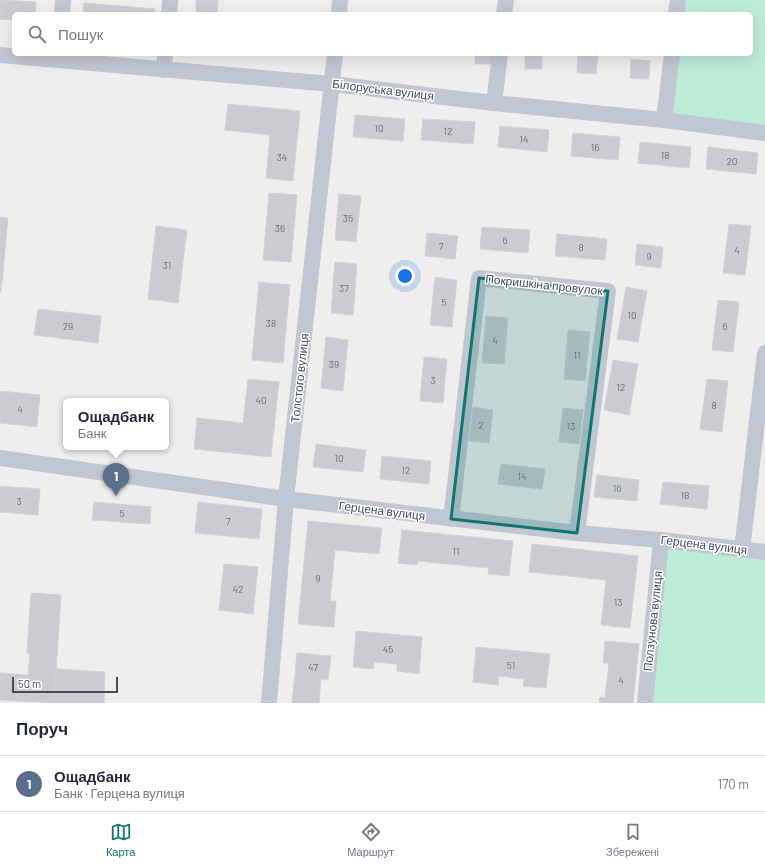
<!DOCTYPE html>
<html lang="uk">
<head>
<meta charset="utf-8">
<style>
	body { margin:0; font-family:Barlow,sans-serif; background:#f2f2f3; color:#1f2937 }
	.scale { position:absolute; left:12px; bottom:10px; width:106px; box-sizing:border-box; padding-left:4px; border:2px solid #474e5a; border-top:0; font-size:11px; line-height:14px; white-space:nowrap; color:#474e5a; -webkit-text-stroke:3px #fff; paint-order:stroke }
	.you { position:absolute; left:405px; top:276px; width:14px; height:14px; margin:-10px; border:3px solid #fff; border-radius:50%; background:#1a73e8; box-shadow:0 0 0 6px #1a73e833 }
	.badge { display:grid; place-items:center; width:26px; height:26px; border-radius:50%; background:#0f766e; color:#fff; font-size:13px; font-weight:700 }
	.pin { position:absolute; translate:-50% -33px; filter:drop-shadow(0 1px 2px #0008) }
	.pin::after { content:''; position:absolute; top:21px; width:14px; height:12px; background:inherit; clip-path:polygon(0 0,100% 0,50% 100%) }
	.popup { position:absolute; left:63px; top:398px; width:106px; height:52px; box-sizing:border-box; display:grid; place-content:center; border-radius:6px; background:#fff; filter:drop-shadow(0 1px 3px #0005); font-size:13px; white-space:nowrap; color:#747a83 }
	.popup b { font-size:15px; color:#1f2937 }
	.popup::after { content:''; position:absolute; left:50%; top:100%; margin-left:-8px; border:8px solid transparent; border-top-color:#fff }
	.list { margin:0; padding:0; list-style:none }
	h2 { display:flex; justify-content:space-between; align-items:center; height:52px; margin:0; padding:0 16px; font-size:17px }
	h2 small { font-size:13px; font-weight:400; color:#747a83 }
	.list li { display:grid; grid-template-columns:26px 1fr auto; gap:12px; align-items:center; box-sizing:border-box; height:56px; padding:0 16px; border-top:1px solid #e0e1e3 }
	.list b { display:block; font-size:15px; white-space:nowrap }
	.list p { margin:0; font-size:13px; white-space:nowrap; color:#747a83 }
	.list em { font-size:13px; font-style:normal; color:#747a83 }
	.icon { flex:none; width:22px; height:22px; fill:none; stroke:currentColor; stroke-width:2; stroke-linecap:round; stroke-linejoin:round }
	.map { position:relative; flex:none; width:765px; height:703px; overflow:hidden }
	.search { position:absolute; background:#fff; box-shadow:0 4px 16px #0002; left:12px; right:12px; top:12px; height:44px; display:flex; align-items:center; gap:10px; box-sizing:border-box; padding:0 14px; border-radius:6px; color:#747a83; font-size:15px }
	.sheet { height:108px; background:#fff }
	nav { display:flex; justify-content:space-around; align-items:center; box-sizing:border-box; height:56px; border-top:1px solid #e0e1e3; background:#fff; font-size:11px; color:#747a83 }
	nav a { display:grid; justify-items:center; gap:2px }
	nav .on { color:#0f766e }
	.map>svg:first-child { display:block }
	.green { fill:#bdecd7 }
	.building { fill:#caccd2; stroke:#d2d3d9 }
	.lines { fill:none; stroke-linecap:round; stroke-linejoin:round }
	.minor { stroke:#c1c7d2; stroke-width:16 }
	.marked { fill:#0f766e; fill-opacity:0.2; stroke:#0f766e; stroke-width:3; stroke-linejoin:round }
	.labels { text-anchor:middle; stroke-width:3; stroke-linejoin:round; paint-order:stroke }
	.number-label { font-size:10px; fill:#686e78 }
	.street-label { font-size:12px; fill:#474e5a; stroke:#fff }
</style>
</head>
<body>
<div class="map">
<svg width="765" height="703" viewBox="0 0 765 703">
	<rect width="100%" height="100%" fill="#f0eeed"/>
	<g class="green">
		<path d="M674,0H765V133L661,119L668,54H751V14H673Z"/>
		<path d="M661,540L765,552V703H645Z"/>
	</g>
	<g class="building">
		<path d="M0,0L36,2L35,14H14V20L0,19Z"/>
		<path d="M196,0H218L217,14H196Z"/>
		<path d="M84,3L155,9L154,14H83Z"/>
		<rect x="475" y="54" width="18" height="10"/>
		<rect x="525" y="54" width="17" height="15"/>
		<path d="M578,54L598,56L596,74L577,73Z"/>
		<path d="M631,59L650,61L649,79L630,78Z"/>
		<path d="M228,104L300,111L293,181L266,178L270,135L225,130Z"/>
		<path d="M355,115L405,119L403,141L353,137Z"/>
		<path d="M423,119L475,122L473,144L421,140Z"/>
		<path d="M500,126L549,130L547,152L498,147Z"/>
		<path d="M573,133L620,137L618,160L571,156Z"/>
		<path d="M640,142L691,147L689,168L638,163Z"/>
		<path d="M708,147L758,153L756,174L706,169Z"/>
		<path d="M269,193L297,195L291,262L263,260Z"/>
		<path d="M339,194L361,196L356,242L335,240Z"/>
		<path d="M0,217L8,218L1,293L0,292Z"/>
		<path d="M729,224L751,226L745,275L723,273Z"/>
		<path d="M156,226L187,230L178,303L148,299Z"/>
		<path d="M482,227L530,230L528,253L480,249Z"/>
		<path d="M427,233L458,236L455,259L425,256Z"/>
		<path d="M557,234L607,239L605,260L555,256Z"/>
		<path d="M637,244L663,247L661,268L635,265Z"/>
		<path d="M335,262L357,264L353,315L331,313Z"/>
		<path d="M435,277L457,280L452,327L430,325Z"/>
		<path d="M259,282L290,285L283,363L252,360Z"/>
		<path d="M626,287L647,291L638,342L617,339Z"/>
		<path d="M718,300L739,302L733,352L712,350Z"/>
		<path d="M38,309L101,316L98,343L34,335Z"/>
		<path d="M486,316L508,318L504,364L482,363Z"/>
		<path d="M568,330L590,332L585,381L564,379Z"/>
		<path d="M326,337L348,340L343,391L321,388Z"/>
		<path d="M424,357L447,359L443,403L420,401Z"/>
		<path d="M613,360L638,364L629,415L604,410Z"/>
		<path d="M248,379L279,382L271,457L194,449L197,418L243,423Z"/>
		<path d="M707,379L728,381L722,432L700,429Z"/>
		<path d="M0,391L40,395L37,427L0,423Z"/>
		<path d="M473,407L493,410L489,443L469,441Z"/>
		<path d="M563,408L583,410L579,444L559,442Z"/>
		<path d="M316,444L366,450L363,472L313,467Z"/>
		<path d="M382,456L431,461L429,484L380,479Z"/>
		<path d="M501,464L545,469L542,489L498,484Z"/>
		<path d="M597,475L639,480L637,501L594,497Z"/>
		<path d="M663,482L709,486L707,509L660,504Z"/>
		<path d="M0,486L40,489L38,515L0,512Z"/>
		<path d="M94,502L151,507L150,524L92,520Z"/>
		<path d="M198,502L262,509L259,539L195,533Z"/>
		<path d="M308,521L382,528L379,554L335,550L330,601H336L334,627L298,624Z"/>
		<path d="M402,530L513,541L509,576L488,574L489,568L418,561L417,565L398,563Z"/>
		<path d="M532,544L638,556L630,628L601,625L606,580L529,572Z"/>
		<path d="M224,564L258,567L253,614L219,610Z"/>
		<path d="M31,593L61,595L54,703L0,700V673L28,675L30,654L27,653Z"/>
		<path d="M356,631L422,637L419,674L397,671V664L374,662L373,669L353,667Z"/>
		<path d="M605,641L639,644L633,703H599L600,697L605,698L609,663H603Z"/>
		<path d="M476,647L550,654L546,688L523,686L524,679L499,676L498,685L473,682Z"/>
		<path d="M297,653L331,656L328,680L321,679L319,703H292Z"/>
		<path d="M56,669L105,672L104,703H54Z"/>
	</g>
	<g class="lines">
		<g class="minor">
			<path d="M62,14L63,0"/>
			<path d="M169,14L170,0"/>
			<path d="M339,14L340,0"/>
			<path d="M504,14L506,0"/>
			<path d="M676,14L678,0"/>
			<path d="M0,55L332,84L494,103L664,120L765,133"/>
			<path d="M164,70L165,54"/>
			<path d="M494,103L500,54"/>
			<path d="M664,120L672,54"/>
			<path d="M0,458L286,499L577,533L661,540L765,552"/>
			<path d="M451,519L479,278L608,291L577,533"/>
			<path d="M742,550L765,353"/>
			<path d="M269,703L286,499L335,54"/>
			<path d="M645,703L661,540"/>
		</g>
	</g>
	<path class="marked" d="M479,278L608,291L577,533L451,519Z"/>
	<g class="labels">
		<g class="number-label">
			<text x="379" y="132">10</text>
			<text x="448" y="135">12</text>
			<text x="524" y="143">14</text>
			<text x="595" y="151">16</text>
			<text x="665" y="159">18</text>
			<text x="282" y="161">34</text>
			<text x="732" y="165">20</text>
			<text x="348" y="222">35</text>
			<text x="280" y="232">36</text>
			<text x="505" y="244">6</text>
			<text x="441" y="250">7</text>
			<text x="581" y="251">8</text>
			<text x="737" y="254">4</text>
			<text x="649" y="260">9</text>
			<text x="167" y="269">31</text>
			<text x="344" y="292">37</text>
			<text x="444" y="306">5</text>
			<text x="632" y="319">10</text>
			<text x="271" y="327">38</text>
			<text x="68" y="330">29</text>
			<text x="725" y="330">6</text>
			<text x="495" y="344">4</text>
			<text x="577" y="359">11</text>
			<text x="334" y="368">39</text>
			<text x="433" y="384">3</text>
			<text x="621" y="391">12</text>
			<text x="261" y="404">40</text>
			<text x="714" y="409">8</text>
			<text x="20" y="413">4</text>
			<text x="481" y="429">2</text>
			<text x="571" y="430">13</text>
			<text x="339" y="462">10</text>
			<text x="406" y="474">12</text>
			<text x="522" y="480">14</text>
			<text x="617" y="492">16</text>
			<text x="685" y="499">18</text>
			<text x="19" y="505">3</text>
			<text x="122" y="517">5</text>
			<text x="228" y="525">7</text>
			<text x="456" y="555">11</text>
			<text x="318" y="582">9</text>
			<text x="238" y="593">42</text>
			<text x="618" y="606">13</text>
			<text x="388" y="653">45</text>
			<text x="511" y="669">51</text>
			<text x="313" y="671">47</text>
			<text x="621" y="684">4</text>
		</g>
		<g class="street-label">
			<text transform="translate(383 90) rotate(7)" y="4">Білоруська вулиця</text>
			<text transform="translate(544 285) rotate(6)" y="4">Покришкіна провулок</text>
			<text transform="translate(300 378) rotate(-84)" y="4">Толстого вулиця</text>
			<text transform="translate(382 511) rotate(7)" y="4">Герцена вулиця</text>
			<text transform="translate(704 545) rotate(7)" y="4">Герцена вулиця</text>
			<text transform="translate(653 621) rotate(-84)" y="4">Ползунова вулиця</text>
		</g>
	</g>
</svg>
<div class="scale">50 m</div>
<div class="you"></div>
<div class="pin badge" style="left:116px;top:496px;background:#5c6f8a">1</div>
<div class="popup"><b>Ощадбанк</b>Банк</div>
<div class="search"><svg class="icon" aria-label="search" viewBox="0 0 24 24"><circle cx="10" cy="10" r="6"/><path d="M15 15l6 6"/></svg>Пошук</div>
</div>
<section class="sheet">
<h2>Поруч<small></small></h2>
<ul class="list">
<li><span class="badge" style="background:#5c6f8a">1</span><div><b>Ощадбанк</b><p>Банк · Герцена вулиця</p></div><em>170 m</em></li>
</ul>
</section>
<nav>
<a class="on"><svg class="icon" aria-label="map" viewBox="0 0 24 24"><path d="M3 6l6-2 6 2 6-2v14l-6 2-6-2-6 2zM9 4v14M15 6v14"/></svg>Карта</a>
<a><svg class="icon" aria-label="directions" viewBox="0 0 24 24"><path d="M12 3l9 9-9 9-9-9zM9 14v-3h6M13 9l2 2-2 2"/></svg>Маршрут</a>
<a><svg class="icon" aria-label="saved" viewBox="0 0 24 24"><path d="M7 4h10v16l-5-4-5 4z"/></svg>Збережені</a>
</nav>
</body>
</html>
